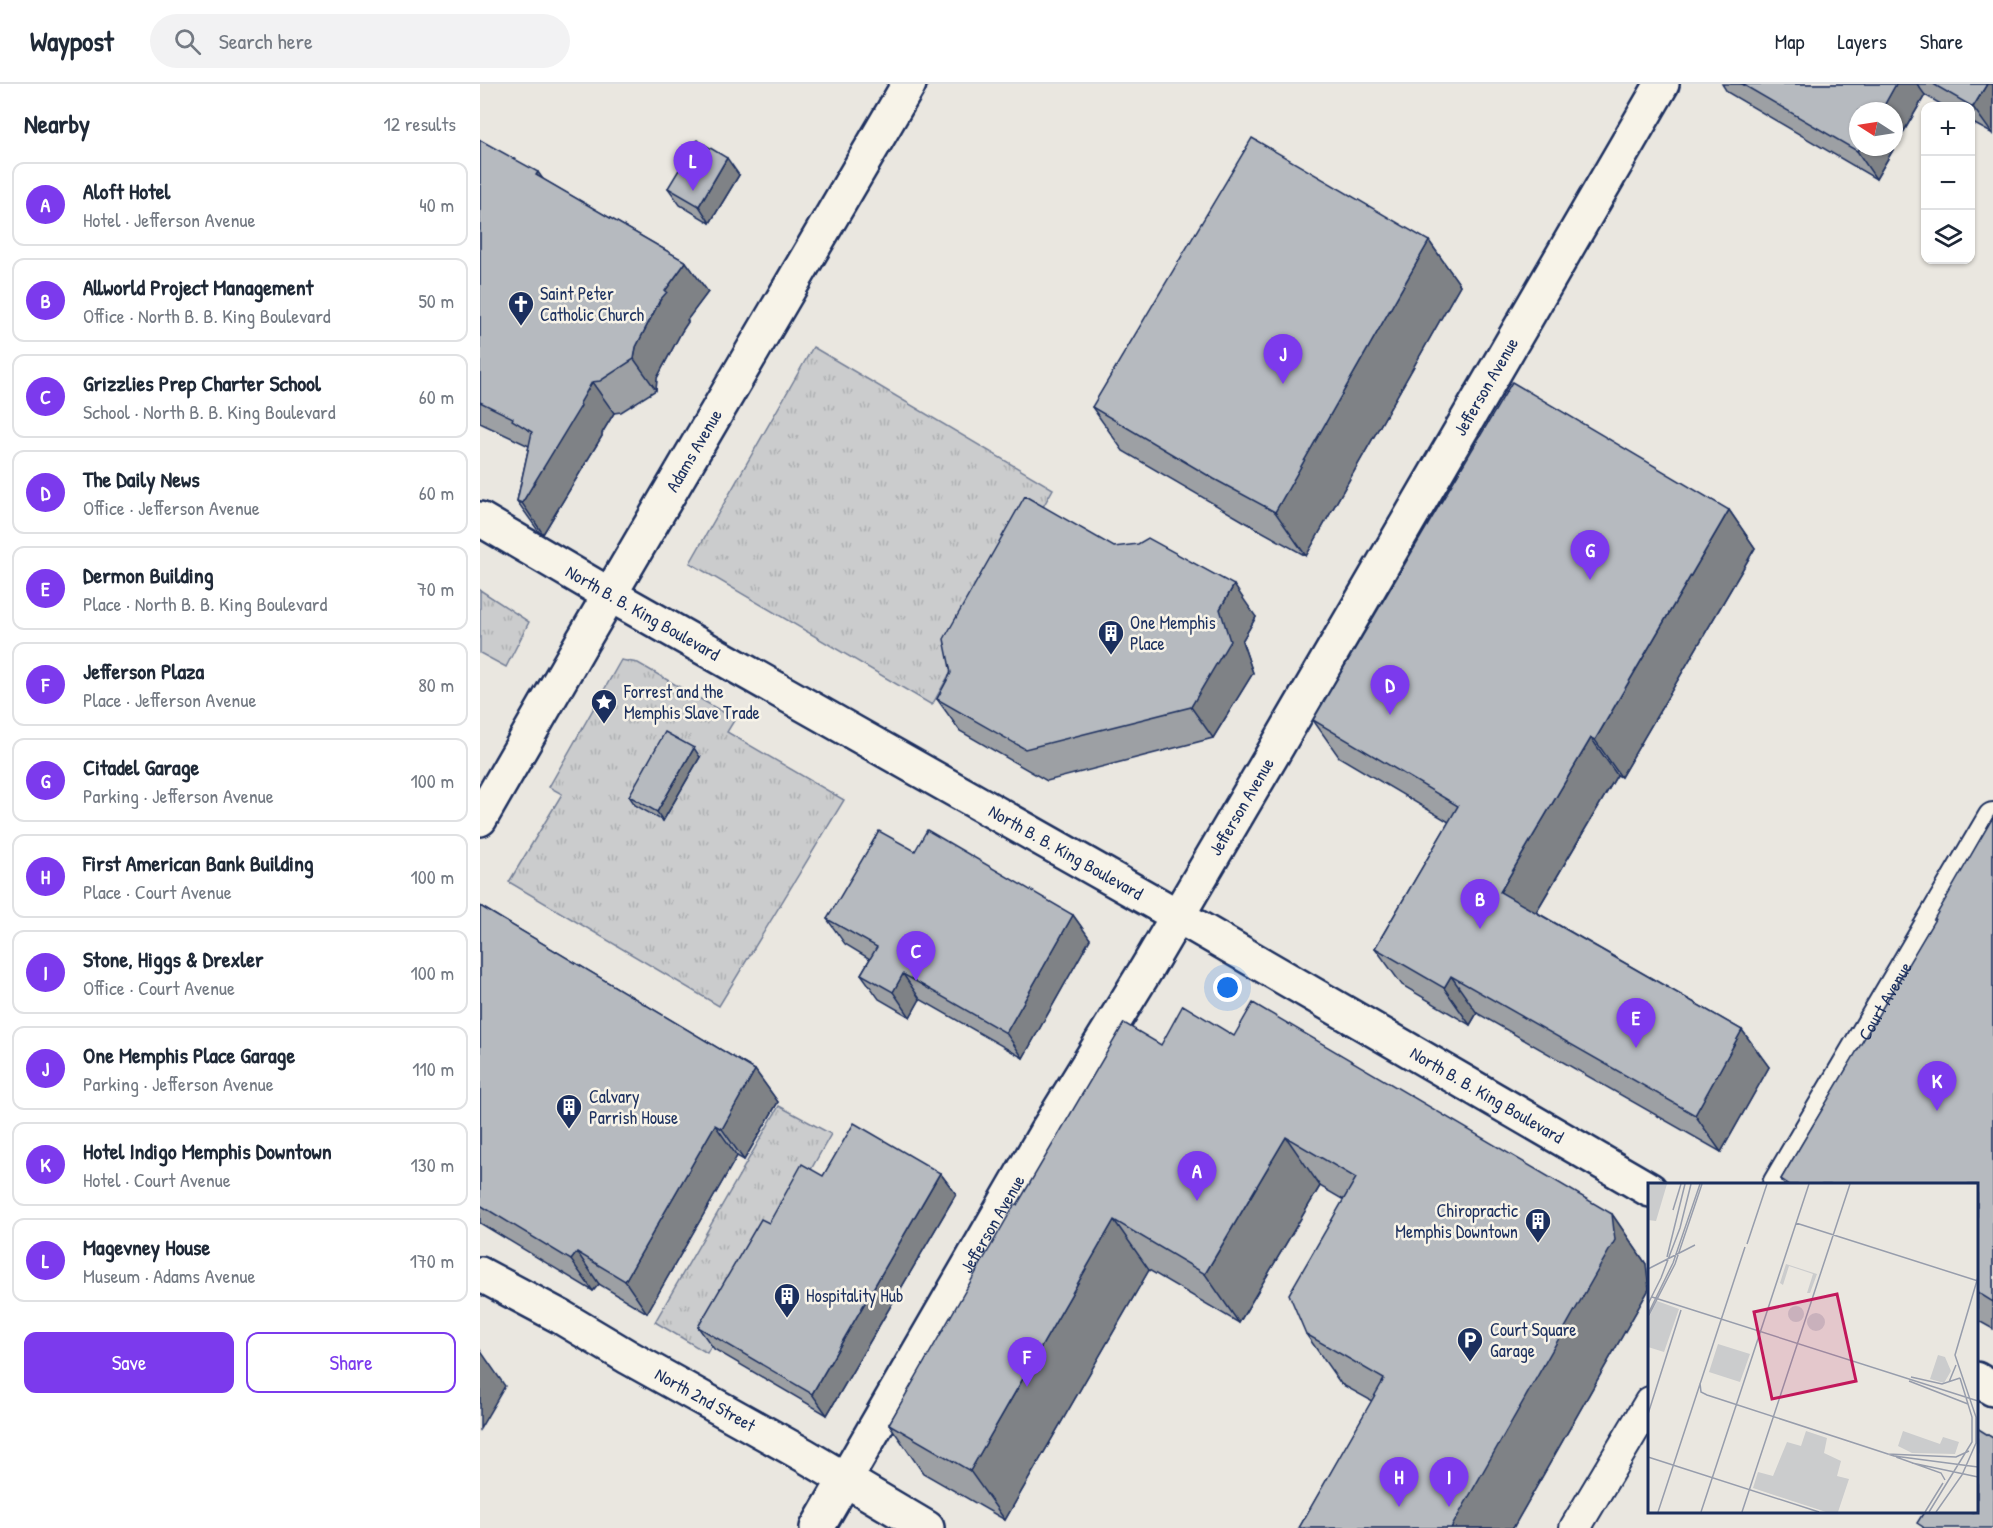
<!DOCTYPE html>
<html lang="en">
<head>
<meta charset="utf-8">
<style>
	body { margin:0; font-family:"Patrick Hand",sans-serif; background:#f2f2f3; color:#1f2937 }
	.controls { position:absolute; right:18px; top:18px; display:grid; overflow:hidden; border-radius:12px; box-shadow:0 2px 4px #0004 }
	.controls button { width:54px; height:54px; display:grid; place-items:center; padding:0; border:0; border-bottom:2px solid #e0e1e3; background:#fff; color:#1f2937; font:30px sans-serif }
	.compass { position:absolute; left:1369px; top:18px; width:54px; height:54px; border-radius:50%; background:#fff; box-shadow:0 2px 4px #0004; rotate:282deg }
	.you { position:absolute; left:748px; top:904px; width:21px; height:21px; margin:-15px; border:4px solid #fff; border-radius:50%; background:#1a73e8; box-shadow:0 0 0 9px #1a73e833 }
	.badge { display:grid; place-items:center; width:39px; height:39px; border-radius:50%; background:#7c3aed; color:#fff; font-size:20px; font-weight:700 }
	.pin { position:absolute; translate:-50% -50px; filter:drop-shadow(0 2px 3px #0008) }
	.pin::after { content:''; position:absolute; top:32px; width:21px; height:18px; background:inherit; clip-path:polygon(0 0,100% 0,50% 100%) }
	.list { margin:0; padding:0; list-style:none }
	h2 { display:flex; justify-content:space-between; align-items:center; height:78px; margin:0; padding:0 24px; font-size:26px }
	h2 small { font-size:20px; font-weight:400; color:#747a83 }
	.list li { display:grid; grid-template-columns:39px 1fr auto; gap:18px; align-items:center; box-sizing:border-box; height:84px; margin:0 12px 12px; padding:0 12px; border:2px solid #e0e1e3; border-radius:12px }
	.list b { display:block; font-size:22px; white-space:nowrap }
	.list p { margin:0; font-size:20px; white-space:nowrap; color:#747a83 }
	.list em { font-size:20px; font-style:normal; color:#747a83 }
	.actions { display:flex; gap:12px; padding:18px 24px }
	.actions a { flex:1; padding:14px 0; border:2px solid #7c3aed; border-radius:12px; text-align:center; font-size:21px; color:#7c3aed }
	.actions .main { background:#7c3aed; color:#fff }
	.icon { flex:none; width:33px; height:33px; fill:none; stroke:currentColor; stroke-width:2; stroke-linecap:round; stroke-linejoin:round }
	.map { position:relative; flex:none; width:1513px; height:1444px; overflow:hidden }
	header { display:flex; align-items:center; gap:36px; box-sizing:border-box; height:84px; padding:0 30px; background:#fff; border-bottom:2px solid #e0e1e3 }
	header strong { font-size:28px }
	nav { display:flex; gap:33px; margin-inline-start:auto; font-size:21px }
	.search { width:420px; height:54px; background:#f2f2f3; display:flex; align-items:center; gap:15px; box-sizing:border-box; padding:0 21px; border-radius:33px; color:#747a83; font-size:22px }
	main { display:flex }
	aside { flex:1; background:#fff }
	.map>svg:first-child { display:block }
	.grass { fill:url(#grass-tufts); stroke:#737e96; stroke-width:1.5 }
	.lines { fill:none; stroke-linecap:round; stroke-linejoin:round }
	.minor-casing { stroke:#1b2f5e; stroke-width:34 }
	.tertiary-casing { stroke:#1b2f5e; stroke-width:38 }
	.secondary-casing { stroke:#1b2f5e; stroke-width:38 }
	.minor { stroke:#f7f3e8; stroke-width:30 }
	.tertiary { stroke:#f7f3e8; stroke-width:33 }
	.secondary { stroke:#f7f3e8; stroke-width:33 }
	.wall { fill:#9da0a4; stroke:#1b2f5e; stroke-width:1.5 }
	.shaded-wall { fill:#7f8286; stroke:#1b2f5e; stroke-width:1.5 }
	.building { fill:#b6babf; stroke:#1b2f5e; stroke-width:1.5 }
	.labels { text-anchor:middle; stroke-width:5; stroke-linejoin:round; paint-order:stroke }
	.poi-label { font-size:18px; fill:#1b2f5e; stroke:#f7f3e8; text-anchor:start }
	.street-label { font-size:18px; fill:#1b2f5e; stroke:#f7f3e8 }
	.inset-road { fill:none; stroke:#979dac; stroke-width:1.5 }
	.view { fill:#c2185b; fill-opacity:0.15; stroke:#c2185b; stroke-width:3 }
	.inset-edge { fill:none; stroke:#1b2f5e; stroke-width:3 }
</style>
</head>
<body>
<header>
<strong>Waypost</strong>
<div class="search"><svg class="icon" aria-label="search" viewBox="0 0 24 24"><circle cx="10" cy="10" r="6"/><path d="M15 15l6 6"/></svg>Search here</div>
<nav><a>Map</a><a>Layers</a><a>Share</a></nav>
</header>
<main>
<aside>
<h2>Nearby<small>12 results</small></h2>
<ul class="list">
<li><span class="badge">A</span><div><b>Aloft Hotel</b><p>Hotel · Jefferson Avenue</p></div><em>40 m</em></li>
<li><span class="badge">B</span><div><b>Allworld Project Management</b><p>Office · North B. B. King Boulevard</p></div><em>50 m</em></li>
<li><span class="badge">C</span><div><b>Grizzlies Prep Charter School</b><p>School · North B. B. King Boulevard</p></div><em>60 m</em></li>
<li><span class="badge">D</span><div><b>The Daily News</b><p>Office · Jefferson Avenue</p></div><em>60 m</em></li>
<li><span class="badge">E</span><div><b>Dermon Building</b><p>Place · North B. B. King Boulevard</p></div><em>70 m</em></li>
<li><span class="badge">F</span><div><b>Jefferson Plaza</b><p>Place · Jefferson Avenue</p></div><em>80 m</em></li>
<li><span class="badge">G</span><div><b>Citadel Garage</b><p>Parking · Jefferson Avenue</p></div><em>100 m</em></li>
<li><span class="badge">H</span><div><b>First American Bank Building</b><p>Place · Court Avenue</p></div><em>100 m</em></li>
<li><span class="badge">I</span><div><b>Stone, Higgs &amp; Drexler</b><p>Office · Court Avenue</p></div><em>100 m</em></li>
<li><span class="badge">J</span><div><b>One Memphis Place Garage</b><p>Parking · Jefferson Avenue</p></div><em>110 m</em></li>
<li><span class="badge">K</span><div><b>Hotel Indigo Memphis Downtown</b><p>Hotel · Court Avenue</p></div><em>130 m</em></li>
<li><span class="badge">L</span><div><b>Magevney House</b><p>Museum · Adams Avenue</p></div><em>170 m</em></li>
</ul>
<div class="actions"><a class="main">Save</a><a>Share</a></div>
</aside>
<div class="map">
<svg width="1513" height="1444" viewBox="0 0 1513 1444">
	<defs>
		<pattern id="grass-tufts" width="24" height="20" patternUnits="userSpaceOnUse" patternTransform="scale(1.5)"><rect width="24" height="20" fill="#cbcccd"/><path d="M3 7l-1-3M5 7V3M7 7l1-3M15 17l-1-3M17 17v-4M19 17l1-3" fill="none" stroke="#aeb0b2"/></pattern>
	</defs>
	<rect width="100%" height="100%" fill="#eae7e0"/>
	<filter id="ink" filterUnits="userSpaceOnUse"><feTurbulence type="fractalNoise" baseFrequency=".0167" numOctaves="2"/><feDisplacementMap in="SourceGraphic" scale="12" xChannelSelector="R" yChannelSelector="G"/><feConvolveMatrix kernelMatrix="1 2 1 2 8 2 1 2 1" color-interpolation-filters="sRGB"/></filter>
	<g filter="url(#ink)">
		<g class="grass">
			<path d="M333,263L573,405L452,621L210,479Z"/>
			<path d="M0,506L49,538L26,583L0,569Z"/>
			<path d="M141,576L158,579L255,635L247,648L364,716L239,922L29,798L82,710L69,703Z"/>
			<path d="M299,1022L351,1050L227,1269L175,1238Z"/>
		</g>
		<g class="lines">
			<g class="minor-casing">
				<g id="minor">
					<path id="s1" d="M1298,1100L1513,734"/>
					<path d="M1095,1444L1170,1318"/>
				</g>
			</g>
			<g class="tertiary-casing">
				<g id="tertiary">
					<path id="s2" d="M0,735L102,558L429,0"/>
				</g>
			</g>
			<g class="secondary-casing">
				<g id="secondary">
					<path id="s3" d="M0,435L118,504L698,832L1170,1106"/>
					<path id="s4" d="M0,1190L81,1233L148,1273L324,1371L447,1444"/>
					<path d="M1496,1295L1513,1305"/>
					<path id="s5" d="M337,1444L565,1050L667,884L798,661L1182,0"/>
				</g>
			</g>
			<use href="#minor" class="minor"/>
			<use href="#tertiary" class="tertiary"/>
			<use href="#secondary" class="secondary"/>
		</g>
		<g class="wall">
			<path d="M1242,0H1513V50L1491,38V22H1464L1445,11L1396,95L1247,8Z"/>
			<path d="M0,56L64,96L206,178L228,208L207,236L208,238L202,247L177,294L176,306L141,328L134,329L122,349V352L63,450L59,448L37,417L49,362L0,339Z"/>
			<path d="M259,91L230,139L200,121L188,104Z"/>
			<path d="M949,157L980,201L826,472L765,438L643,367L612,323Z"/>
			<path d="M1249,426L1275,464L1141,693L1137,691L1056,828L1262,946L1289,983L1241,1068L997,929L990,941L922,901L895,864L969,738L859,673L833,636Z"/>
			<path d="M634,463L776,533L762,557L773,589L733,654L567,697L480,647L457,615L471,589Z"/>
			<path d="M220,673L183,737L155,721L149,712Z"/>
			<path d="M1513,733V1245L1497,1236V1101H1304L1301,1095L1455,836Z"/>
			<path d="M435,767L593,831L610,855L543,974L440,915L430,933L399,915L381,890L390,875L365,860L347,835Z"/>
			<path d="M0,822L275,986L298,1018L264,1076L257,1072L167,1229L119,1200L113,1207L0,1139Z"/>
			<path d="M754,952L1132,1130L1166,1180L1169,1205L1033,1444H819L892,1317L861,1300L826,1250L864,1116L840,1102L759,1239L669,1186L525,1436L443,1389L409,1340L537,1121L681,961Z"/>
			<path d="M460,1089L476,1110L347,1331L234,1265L218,1243L289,1139L343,1092Z"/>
		</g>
		<g class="shaded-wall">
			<path d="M1416,0H1437L1445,11L1396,95L1377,67L1380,63H1414V27H1401Z"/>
			<path d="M1507,0H1513V51L1493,23Z"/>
			<path d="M247,74L259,91L230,139L219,122Z"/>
			<path d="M58,88L79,118L56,91Z"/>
			<path d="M949,157L980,201L826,472L795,428Z"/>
			<path d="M206,178L228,208L207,236L208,238L202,247L177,294L176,306L154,275L156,263L185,207Z"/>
			<path d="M112,298L134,329L122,349V352L63,450L42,419Z"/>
			<path d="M1249,426L1275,464L1141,693L1115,656Z"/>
			<path d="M754,501L776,533L762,557L773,589L733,654L711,623L740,525Z"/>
			<path d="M1111,654L1137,691L1046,845L1020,808Z"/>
			<path d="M214,664L220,673L183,737L177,728Z"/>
			<path d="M593,831L610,855L543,974L526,949Z"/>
			<path d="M423,890L440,915L430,933L413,908Z"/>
			<path d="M971,892L997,929L990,941L964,904Z"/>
			<path d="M1262,946L1289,983L1241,1068L1215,1031Z"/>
			<path d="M275,986L298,1018L264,1076L242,1045Z"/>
			<path d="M235,1041L257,1072L167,1229L145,1197Z"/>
			<path d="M806,1053L840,1102L759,1239L725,1190Z"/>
			<path d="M460,1089L476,1110L347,1331L332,1310Z"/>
			<path d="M1132,1130L1166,1180L1169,1205L1033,1444H971Z"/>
			<path d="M634,1136L669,1186L525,1436L490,1387Z"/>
			<path d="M97,1168L119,1200L113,1207L91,1176Z"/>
			<path d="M0,1266L25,1302L0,1345Z"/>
		</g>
		<g class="building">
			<path d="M1262,0H1416L1401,27H1378V63H1380L1377,67Z"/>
			<path d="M1453,0H1507L1493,23Z"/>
			<path d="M772,54L949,157L795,428L734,395L612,323Z"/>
			<path d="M0,56L58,88L56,91L206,178L185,207L187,208L180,216L156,263L154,275L120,297L112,298L100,319L101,322L42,419L37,417L52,348L32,336L33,334L0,318Z"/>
			<path d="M217,56L247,74L219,122L188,104Z"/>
			<path d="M1032,298L1249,426L1115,656L1111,654L1020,808L1262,946L1215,1031L971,892L964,904L895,864L978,722L833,636Z"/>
			<path d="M545,412L634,463L658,460L668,454L754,501L740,525L750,557L711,623L545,665L457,615L471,589L464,555Z"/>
			<path d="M185,648L214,664L177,728L149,712Z"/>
			<path d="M1513,733V1218L1497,1208V1101H1310L1301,1095L1455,835H1454Z"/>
			<path d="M447,746L593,831L526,949L423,890L413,908L381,890L397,863L347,835L399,747L435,767Z"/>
			<path d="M0,822L275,986L242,1045L235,1041L145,1197L97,1168L91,1176L0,1121Z"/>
			<path d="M773,919L1132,1130L1135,1156L971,1444H819L904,1295L826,1250L809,1210L876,1094L806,1053L725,1190L634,1136L490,1387L409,1340L535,1120L537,1121L644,939L681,961L703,921L754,952Z"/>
			<path d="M374,1039L460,1089L332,1310L218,1243L281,1135L289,1139L322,1080L343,1092Z"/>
			<path d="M1497,1344L1513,1354V1444H1443V1443L1437,1439L1444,1428H1497Z"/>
		</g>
	</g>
	<defs>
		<g id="church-pin" transform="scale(1.35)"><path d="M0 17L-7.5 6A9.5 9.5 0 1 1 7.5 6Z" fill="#1b2f5e" stroke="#f7f3e8"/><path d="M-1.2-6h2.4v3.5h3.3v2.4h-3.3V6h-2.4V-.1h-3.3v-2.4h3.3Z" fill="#fff"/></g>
		<g id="building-pin" transform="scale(1.35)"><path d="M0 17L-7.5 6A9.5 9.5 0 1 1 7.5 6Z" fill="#1b2f5e" stroke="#f7f3e8"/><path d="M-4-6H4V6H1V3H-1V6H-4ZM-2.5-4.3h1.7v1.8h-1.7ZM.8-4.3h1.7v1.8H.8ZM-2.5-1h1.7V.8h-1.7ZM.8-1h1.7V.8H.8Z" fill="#fff"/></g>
		<g id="sight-pin" transform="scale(1.35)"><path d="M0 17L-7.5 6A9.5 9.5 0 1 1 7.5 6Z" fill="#1b2f5e" stroke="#f7f3e8"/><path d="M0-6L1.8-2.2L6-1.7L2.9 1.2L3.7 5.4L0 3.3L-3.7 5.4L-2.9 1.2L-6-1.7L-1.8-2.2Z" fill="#fff"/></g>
		<g id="parking-pin" transform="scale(1.35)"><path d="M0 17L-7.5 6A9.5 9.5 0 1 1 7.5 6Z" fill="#1b2f5e" stroke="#f7f3e8"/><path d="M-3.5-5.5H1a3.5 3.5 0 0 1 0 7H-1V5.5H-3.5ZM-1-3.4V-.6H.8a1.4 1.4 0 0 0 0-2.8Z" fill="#fff"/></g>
	</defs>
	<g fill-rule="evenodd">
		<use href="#church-pin" x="41" y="220"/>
		<use href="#building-pin" x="631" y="549"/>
		<use href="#sight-pin" x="124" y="618"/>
		<use href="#building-pin" x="89" y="1023"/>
		<use href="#building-pin" x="1058" y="1137"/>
		<use href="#building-pin" x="307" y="1212"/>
		<use href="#parking-pin" x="990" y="1256"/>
	</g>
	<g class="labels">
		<g class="poi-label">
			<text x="60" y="216">Saint Peter<tspan x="60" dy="21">Catholic Church</tspan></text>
			<text x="650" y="545">One Memphis<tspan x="650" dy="21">Place</tspan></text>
			<text x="144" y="614">Forrest and the<tspan x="144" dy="21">Memphis Slave Trade</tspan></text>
			<text x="109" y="1019">Calvary<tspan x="109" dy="21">Parrish House</tspan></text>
			<text x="1038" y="1133" text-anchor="end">Chiropractic<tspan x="1038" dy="21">Memphis Downtown</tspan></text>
			<text x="326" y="1218">Hospitality Hub</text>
			<text x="1010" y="1252">Court Square<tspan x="1010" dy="21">Garage</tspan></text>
		</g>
		<g class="street-label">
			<text dy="6" stroke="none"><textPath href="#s5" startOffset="1323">Jefferson Avenue</textPath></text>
			<text dy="6" stroke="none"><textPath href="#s2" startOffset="426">Adams Avenue</textPath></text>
			<text dy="6" stroke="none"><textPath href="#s3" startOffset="188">North B. B. King Boulevard</textPath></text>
			<text dy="6" stroke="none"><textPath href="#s5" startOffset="837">Jefferson Avenue</textPath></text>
			<text dy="6" stroke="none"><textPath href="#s3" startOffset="674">North B. B. King Boulevard</textPath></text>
			<text dy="6" stroke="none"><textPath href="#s1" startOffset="212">Court Avenue</textPath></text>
			<text dy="6" stroke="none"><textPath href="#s3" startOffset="1160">North B. B. King Boulevard</textPath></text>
			<text dy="6" stroke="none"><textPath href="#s5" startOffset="351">Jefferson Avenue</textPath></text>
			<text dy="6" stroke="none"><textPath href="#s4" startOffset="258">North 2nd Street</textPath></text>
		</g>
	</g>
	<g transform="translate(1168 1099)">
		<rect width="330" height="330" fill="#eae7e0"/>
		<path d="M0,1H19L8,38L0,37ZM138,81L169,91L162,110H159L165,91L141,83L135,102L132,100ZM9,118L31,126L16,169L0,164V136ZM140 131a8 8 0 1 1 16 0a8 8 0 1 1-16 0ZM159 139a9 9 0 1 1 18 0a9 9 0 1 1-18 0ZM70,161L102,171L92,199L61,189ZM290,172L297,174L303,188L296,200L282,196ZM255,248L292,261L295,254L311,259L307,271L264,270L250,263Z" fill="#cbcccd"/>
		<path d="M158,248L179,255L176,270L193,278L189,293L201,296L190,329H178L105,305L110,289L125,293L139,259L153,263Z" fill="#cbcccd"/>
		<path class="inset-road" d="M25,27L33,1M148,40L330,98M99,61L119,1M19,74L37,1M0,86L47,62M13,95L32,45L43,1M4,114L330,218M0,121L13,95M0,131L25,80L52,1M0,134L27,81L54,1M263,194L294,201L312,195M261,198L320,221M301,199L308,182M52,200L53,209L59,212L246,273L330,284M0,231L33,127M239,271L308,274L321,268M0,274L171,329M248,274L293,290L297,297M264,280L330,294M10,329L97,64M53,329L161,1M94,329L202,1M277,329L295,300M281,329L324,259V234L312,195M288,329L314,292L328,260V234L307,172L330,94"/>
		<path class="view" d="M189,111L208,198L124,216L106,129Z"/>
		<rect width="330" height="330" class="inset-edge"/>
	</g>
</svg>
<div class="controls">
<button>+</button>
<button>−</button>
<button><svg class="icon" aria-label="layers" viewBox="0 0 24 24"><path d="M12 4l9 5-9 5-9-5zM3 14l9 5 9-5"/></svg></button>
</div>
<svg class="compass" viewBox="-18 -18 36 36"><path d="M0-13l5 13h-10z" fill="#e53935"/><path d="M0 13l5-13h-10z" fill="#747a83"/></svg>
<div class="you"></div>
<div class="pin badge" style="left:717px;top:1117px">A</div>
<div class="pin badge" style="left:1000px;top:845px">B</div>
<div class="pin badge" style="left:436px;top:897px">C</div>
<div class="pin badge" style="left:910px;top:631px">D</div>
<div class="pin badge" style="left:1156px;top:964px">E</div>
<div class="pin badge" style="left:547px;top:1303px">F</div>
<div class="pin badge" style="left:1110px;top:496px">G</div>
<div class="pin badge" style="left:919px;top:1423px">H</div>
<div class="pin badge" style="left:969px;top:1423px">I</div>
<div class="pin badge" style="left:803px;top:300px">J</div>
<div class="pin badge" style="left:1457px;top:1027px">K</div>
<div class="pin badge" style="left:213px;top:107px">L</div>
</div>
</main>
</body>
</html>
